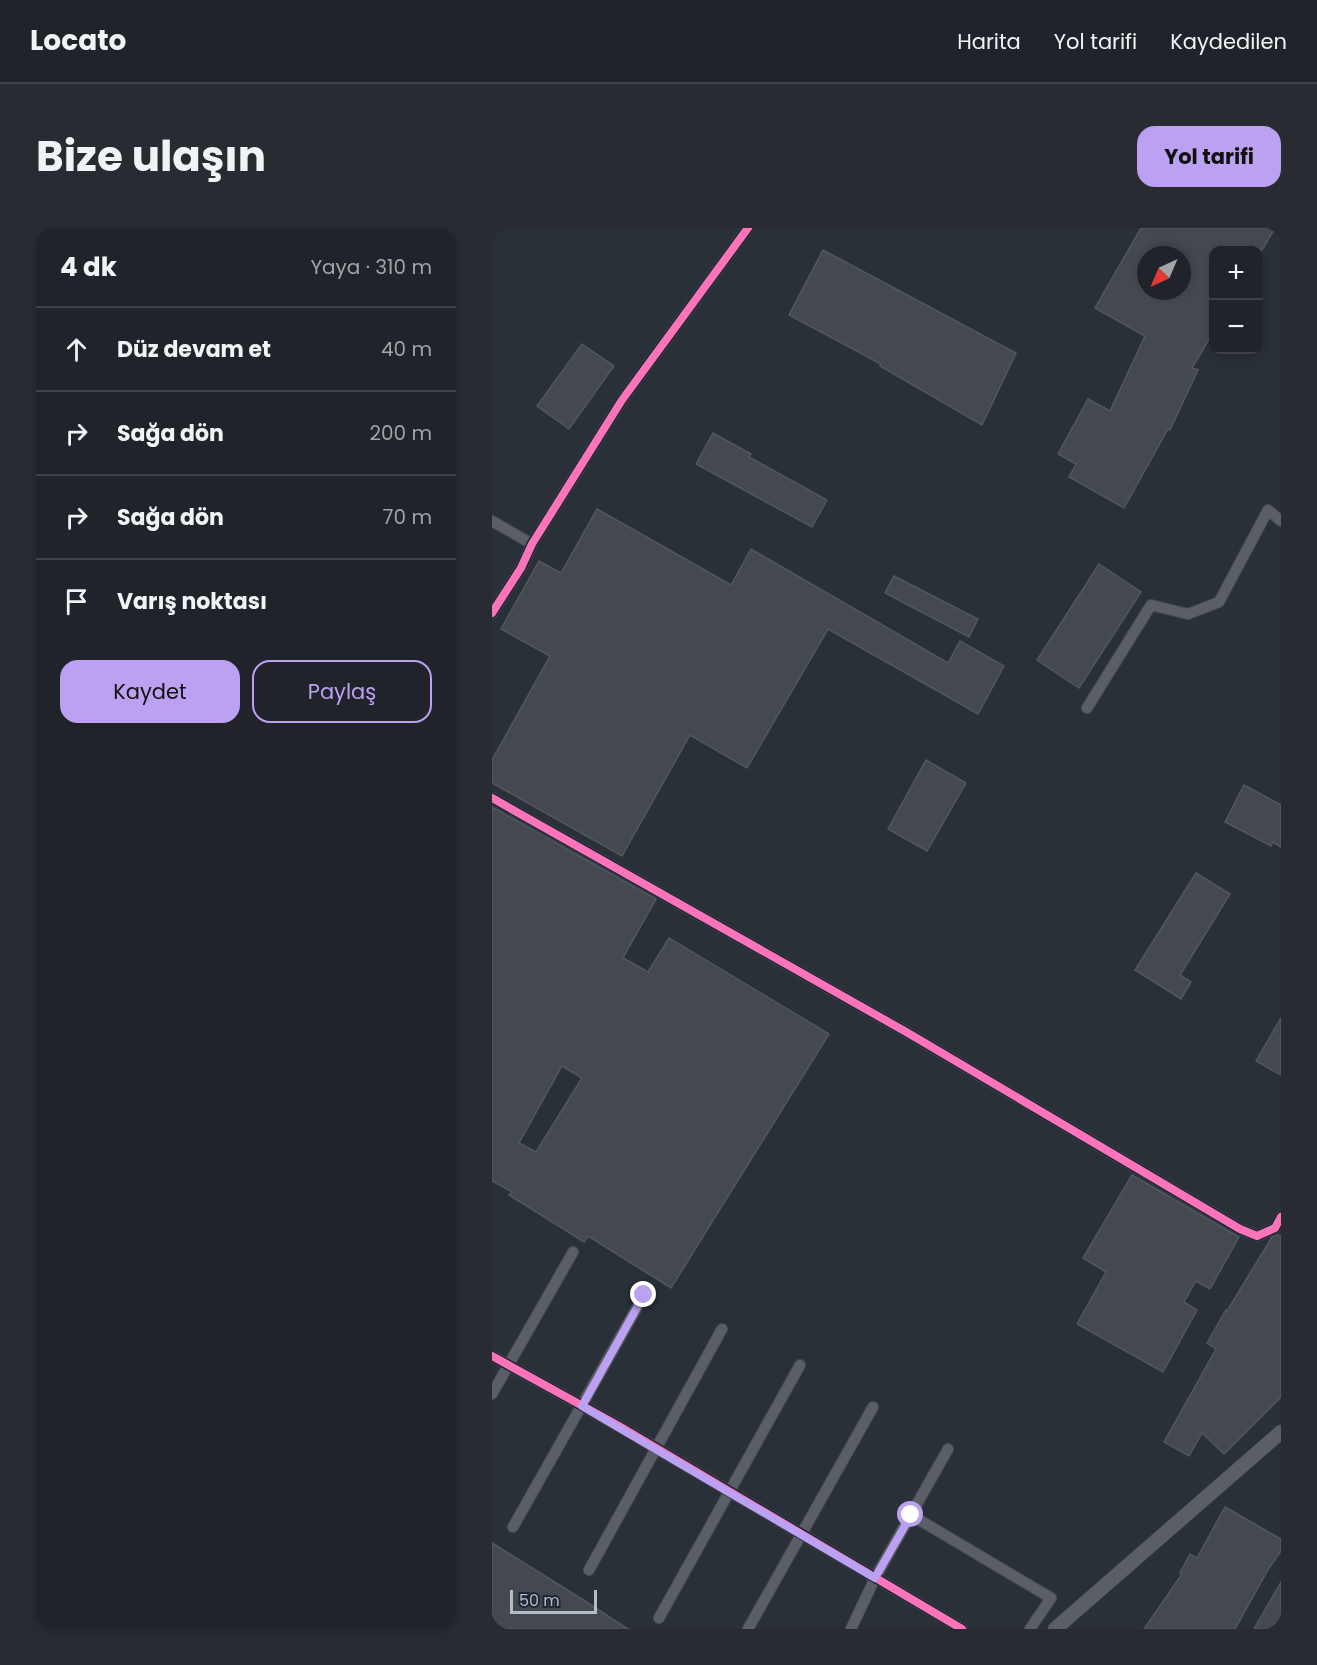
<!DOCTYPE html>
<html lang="tr">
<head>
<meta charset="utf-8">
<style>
	body { margin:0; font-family:Poppins,sans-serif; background:#282c32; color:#f1f3f6 }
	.controls { position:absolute; right:18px; top:18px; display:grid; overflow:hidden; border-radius:12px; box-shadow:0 3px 9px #0003 }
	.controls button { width:54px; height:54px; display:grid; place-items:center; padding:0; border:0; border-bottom:2px solid #3d4147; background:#20242a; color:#f1f3f6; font:30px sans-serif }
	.compass { position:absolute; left:645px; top:18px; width:54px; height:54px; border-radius:50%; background:#20242a; box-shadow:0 3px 9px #0003; rotate:224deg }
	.scale { position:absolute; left:18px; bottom:15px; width:87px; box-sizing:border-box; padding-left:6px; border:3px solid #b4bcc9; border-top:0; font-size:16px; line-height:21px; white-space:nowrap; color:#b4bcc9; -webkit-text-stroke:4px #1d2633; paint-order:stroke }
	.stop { position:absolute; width:18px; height:18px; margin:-14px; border:4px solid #bca0f2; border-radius:50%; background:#fff }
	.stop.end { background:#bca0f2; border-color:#fff; box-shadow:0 2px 6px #0008 }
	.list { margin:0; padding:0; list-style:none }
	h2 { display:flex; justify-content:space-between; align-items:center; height:78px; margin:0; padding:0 24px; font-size:26px }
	h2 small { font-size:20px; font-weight:400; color:#a2a4a8 }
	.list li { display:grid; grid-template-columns:39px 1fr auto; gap:18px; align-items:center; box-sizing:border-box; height:84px; padding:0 24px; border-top:2px solid #3d4147 }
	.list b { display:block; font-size:22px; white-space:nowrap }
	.list em { font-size:20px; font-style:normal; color:#a2a4a8 }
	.actions { display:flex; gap:12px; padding:18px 24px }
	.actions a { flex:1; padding:14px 0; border:2px solid #bca0f2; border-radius:18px; text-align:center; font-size:21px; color:#bca0f2 }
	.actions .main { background:#bca0f2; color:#111 }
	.icon { flex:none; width:33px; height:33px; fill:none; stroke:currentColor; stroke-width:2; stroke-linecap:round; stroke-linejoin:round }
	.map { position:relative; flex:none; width:789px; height:1401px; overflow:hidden; border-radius:18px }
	header { display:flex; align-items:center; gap:36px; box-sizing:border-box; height:84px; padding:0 30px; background:#20242a; border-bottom:2px solid #3d4147 }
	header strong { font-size:28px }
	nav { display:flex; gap:33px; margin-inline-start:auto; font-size:21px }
	.intro { display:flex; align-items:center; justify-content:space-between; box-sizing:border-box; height:144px; padding:0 36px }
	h1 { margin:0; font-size:42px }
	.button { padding:15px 27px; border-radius:18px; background:#bca0f2; color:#111; font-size:21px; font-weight:700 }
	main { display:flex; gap:36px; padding:0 36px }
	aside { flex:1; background:#20242a; border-radius:18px; box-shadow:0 3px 9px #0003 }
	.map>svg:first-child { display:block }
	.building { fill:#444950; stroke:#52575f; stroke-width:1.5; fill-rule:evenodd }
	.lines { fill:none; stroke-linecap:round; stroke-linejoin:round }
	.minor-casing { stroke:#484c53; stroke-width:12 }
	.tertiary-casing { stroke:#484c53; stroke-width:15 }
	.minor { stroke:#5a5e66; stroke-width:10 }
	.tertiary { stroke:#5a5e66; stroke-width:14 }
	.cycleway-casing { stroke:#1d2633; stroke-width:11 }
	.cycleway { stroke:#fb73b8; stroke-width:8 }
	.route { stroke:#bca0f2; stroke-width:8 }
</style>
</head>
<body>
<header>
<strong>Locato</strong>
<nav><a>Harita</a><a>Yol tarifi</a><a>Kaydedilen</a></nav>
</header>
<div class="intro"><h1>Bize ulaşın</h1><a class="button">Yol tarifi</a></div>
<main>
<aside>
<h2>4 dk<small>Yaya · 310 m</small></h2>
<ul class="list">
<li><svg class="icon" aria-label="ahead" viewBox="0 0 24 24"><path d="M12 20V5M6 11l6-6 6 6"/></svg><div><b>Düz devam et</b></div><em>40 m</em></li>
<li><svg class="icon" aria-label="right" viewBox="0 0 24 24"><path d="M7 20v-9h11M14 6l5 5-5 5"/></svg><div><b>Sağa dön</b></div><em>200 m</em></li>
<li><svg class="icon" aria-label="right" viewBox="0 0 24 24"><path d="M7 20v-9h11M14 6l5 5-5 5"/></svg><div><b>Sağa dön</b></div><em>70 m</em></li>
<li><svg class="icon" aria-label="arrive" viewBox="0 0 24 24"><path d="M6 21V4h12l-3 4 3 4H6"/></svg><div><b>Varış noktası</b></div></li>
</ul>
<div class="actions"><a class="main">Kaydet</a><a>Paylaş</a></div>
</aside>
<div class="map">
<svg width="789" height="1401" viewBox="0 0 789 1401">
	<rect width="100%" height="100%" fill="#2a3038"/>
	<g class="building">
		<path d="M649,0H783L770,22H722V103L700,140L706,142L678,202L676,201L632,280L577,249L584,236L566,226L596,171L618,183L653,108L603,80ZM654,27H690V63H654Z"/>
		<path d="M331,22L524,125L490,197L388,138L389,136L297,87Z"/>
		<path d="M90,116L122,138L77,201L45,178Z"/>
		<path d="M221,205L259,226L257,229L335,272L320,299L204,236Z"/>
		<path d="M105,281L239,357L259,321L456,435L468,413L512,438L486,486L336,401L255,540L198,507L130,628L0,555V532L58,428L9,401L47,333L69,345Z"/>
		<path d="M607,336L649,364L587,460L545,432Z"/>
		<path d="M402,348L486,391L477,409L393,365Z"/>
		<path d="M434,532L474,555L435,623L396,601Z"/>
		<path d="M752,557L789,577V619L781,614L779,618L733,594Z"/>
		<path d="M0,579L164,671L131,730L156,744L177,710L337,806L179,1060L96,1008L92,1014L17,967L20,964L0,953ZM70,838L90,850L44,924L27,915Z"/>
		<path d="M704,645L738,666L688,747L699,754L689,771L643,742Z"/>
		<path d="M789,790V847L764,833Z"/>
		<path d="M640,947L747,1009L718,1061L704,1053L692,1074L705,1082L671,1144L585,1096L614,1044L591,1030Z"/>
		<path d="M786,1007L789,1008V1169L732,1226L710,1205L697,1228L672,1214L724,1121L715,1115L734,1082L735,1083L780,1009Z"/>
		<path d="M733,1279L789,1311V1323L777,1340L743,1401H652L690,1346L688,1345L698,1326L705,1330Z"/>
		<path d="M0,1315L93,1373L136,1401H0Z"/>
		<path d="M789,1354V1401H762Z"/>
	</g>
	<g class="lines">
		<g class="minor-casing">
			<g id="minor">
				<path d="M0,293L40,316"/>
				<path d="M0,385L29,340L40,316L130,172L256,0"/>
				<path d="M595,480L659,377L696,386L727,374L776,282L789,293"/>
				<path d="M0,570L416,805L748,1001L765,1008L783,1000L789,989"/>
				<path d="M0,1128L127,1198L470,1401"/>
				<path d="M0,1166L81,1024"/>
				<path d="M419,1287L559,1370L538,1401"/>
				<path d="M21,1299L152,1067"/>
				<path d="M97,1342L230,1101"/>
				<path d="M167,1390L308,1137"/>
				<path d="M256,1401L381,1179"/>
				<path d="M359,1401L383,1350L456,1221"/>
			</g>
		</g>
		<g class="tertiary-casing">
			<path id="tertiary" d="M563,1401L789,1204"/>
		</g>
		<use href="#minor" class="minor"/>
		<use href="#tertiary" class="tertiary"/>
		<g class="cycleway-casing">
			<g id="cycleway">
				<path d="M0,385L29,340L40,316L130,172L256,0"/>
				<path d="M0,570L416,805L748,1001L765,1008L783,1000L789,989"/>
				<path d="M0,1128L127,1198L470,1401"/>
			</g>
		</g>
		<use href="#cycleway" class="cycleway"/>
	</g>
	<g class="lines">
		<path class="route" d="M152,1067L90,1178L383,1350L419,1287"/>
	</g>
</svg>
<div class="controls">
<button>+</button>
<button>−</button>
</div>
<svg class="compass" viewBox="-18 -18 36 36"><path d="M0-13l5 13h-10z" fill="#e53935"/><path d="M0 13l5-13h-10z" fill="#a2a4a8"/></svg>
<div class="scale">50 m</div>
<div class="stop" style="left:419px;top:1287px"></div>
<div class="stop end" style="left:152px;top:1067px"></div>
</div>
</main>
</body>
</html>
